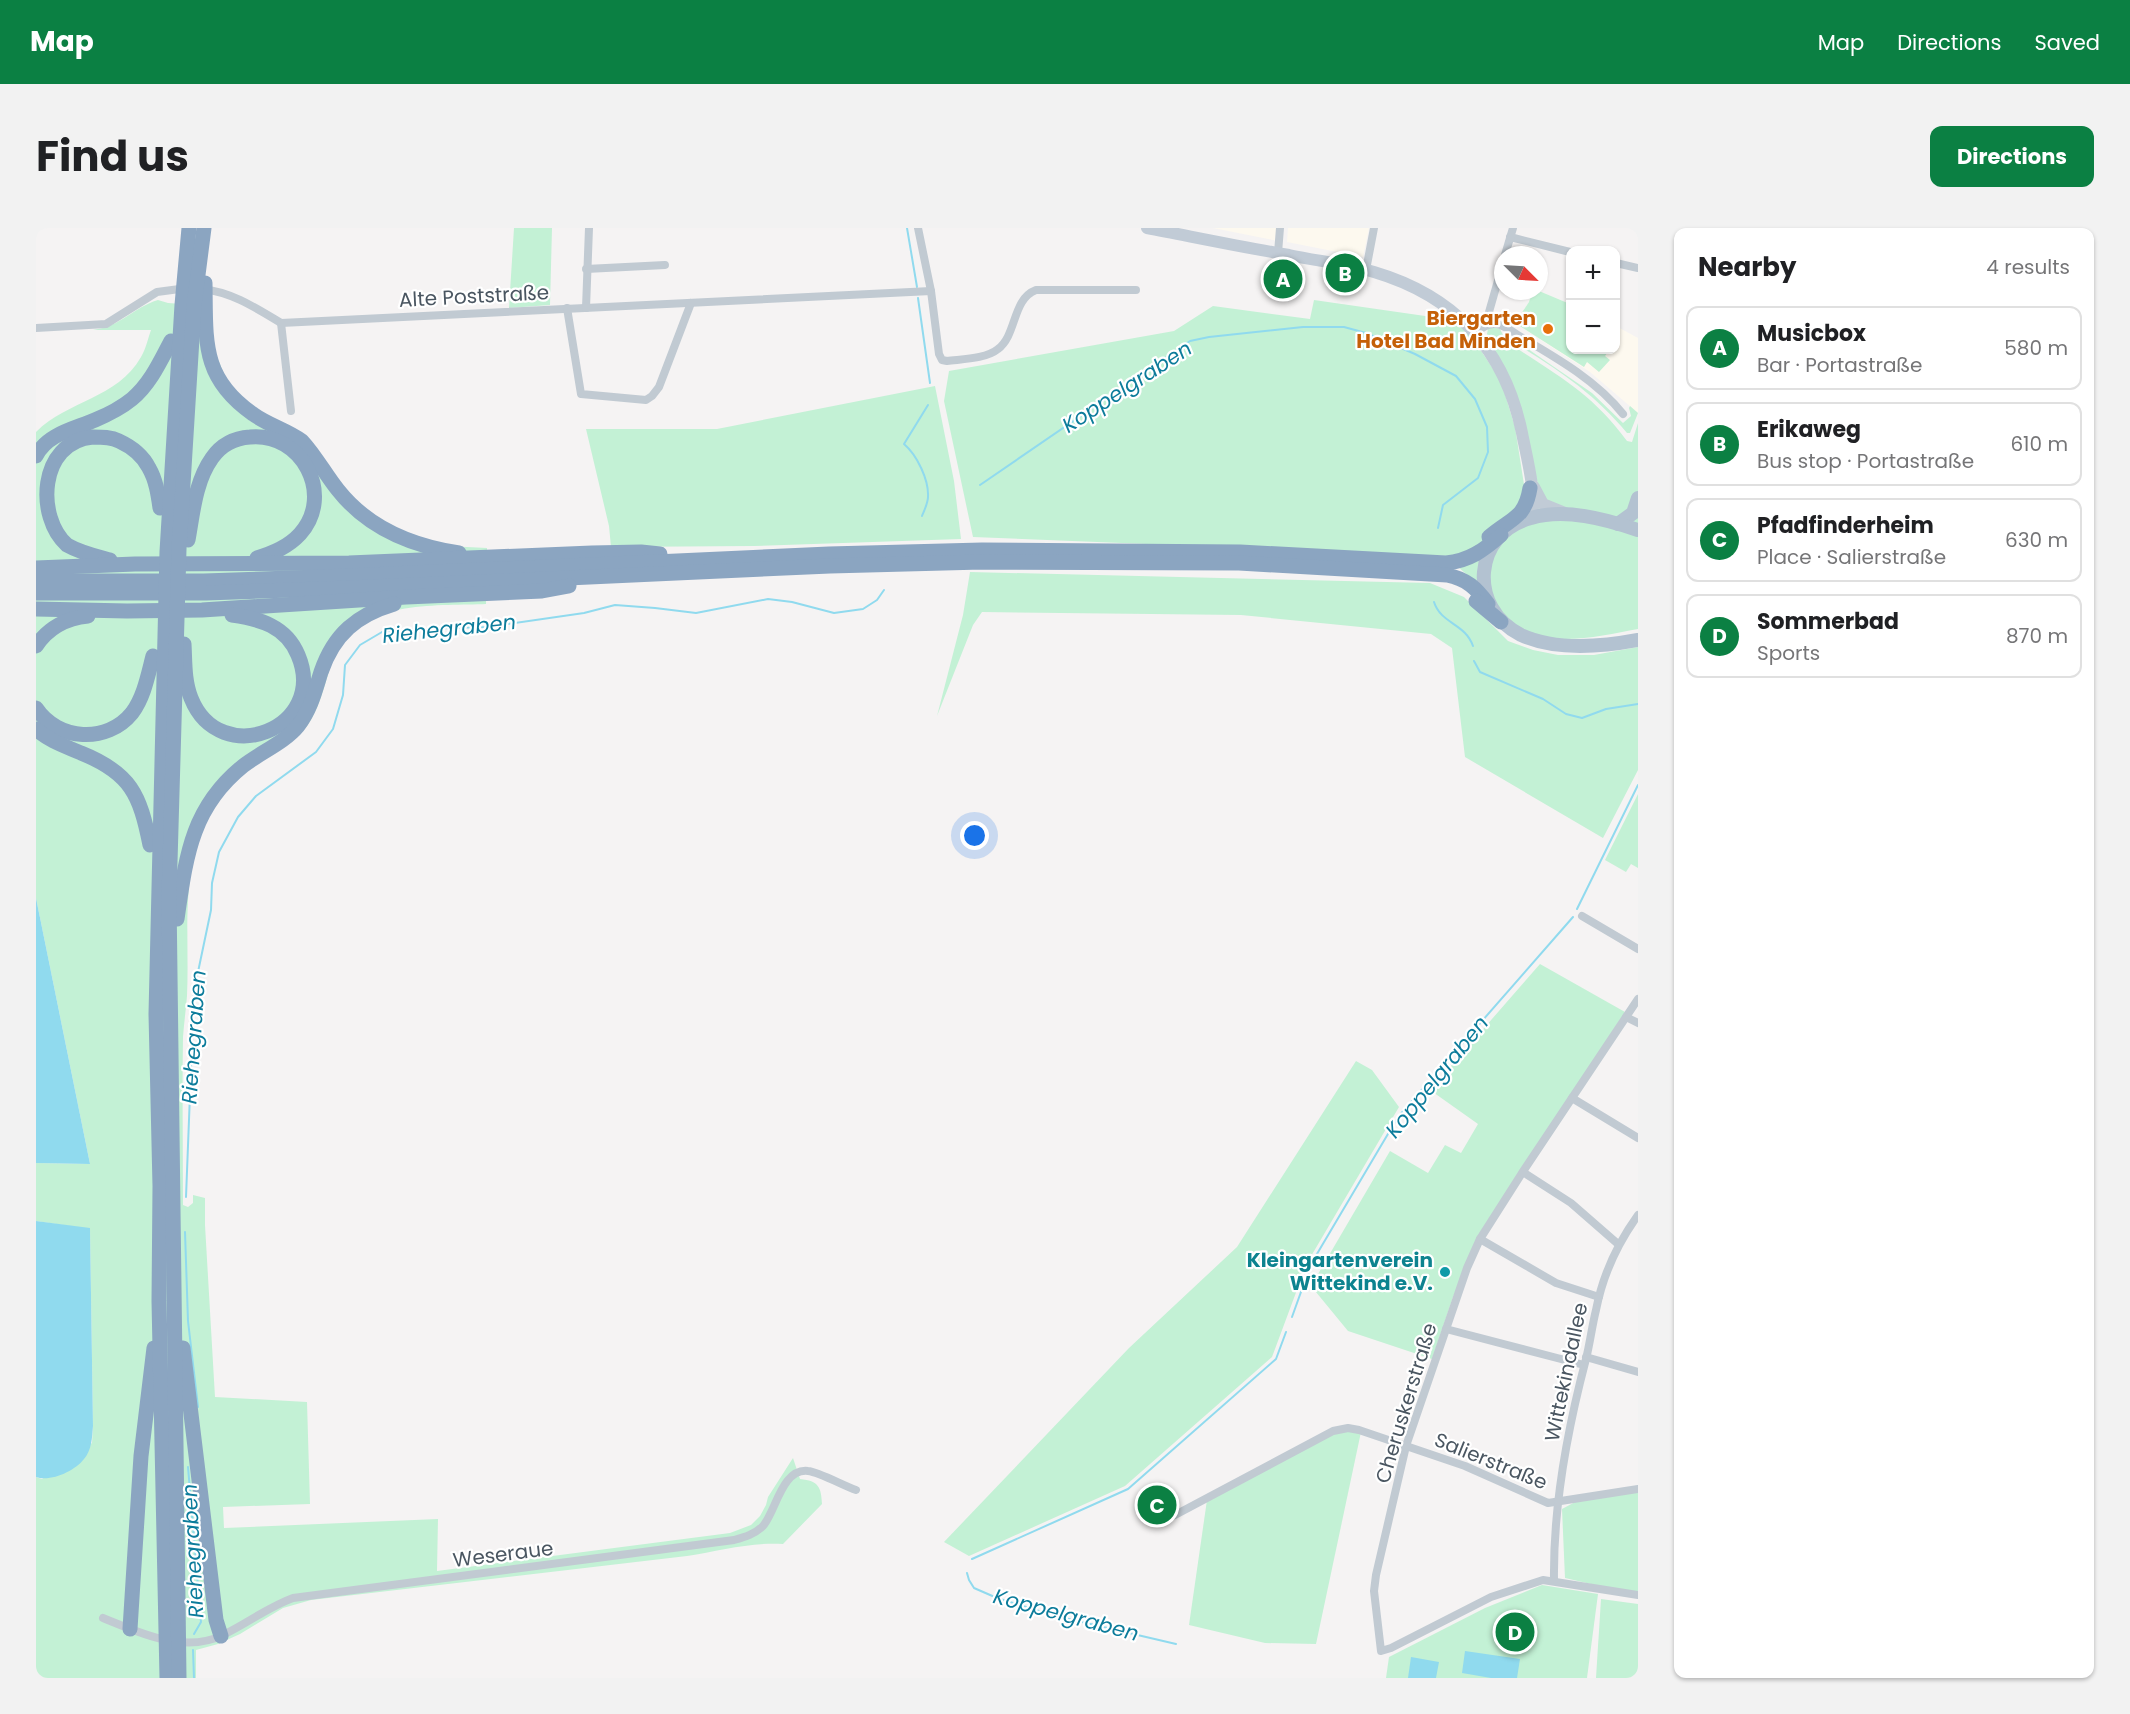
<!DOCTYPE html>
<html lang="en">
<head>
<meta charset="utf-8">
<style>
	body { margin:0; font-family:Poppins,sans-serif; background:#f2f2f2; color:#202124 }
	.controls { position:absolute; right:18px; top:18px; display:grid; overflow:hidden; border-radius:12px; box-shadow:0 2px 4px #0004 }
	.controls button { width:54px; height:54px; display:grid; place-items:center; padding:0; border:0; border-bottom:2px solid #e0e0e0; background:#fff; color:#202124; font:30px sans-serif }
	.compass { position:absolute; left:1458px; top:18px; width:54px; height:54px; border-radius:50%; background:#fff; box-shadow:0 2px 4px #0004; rotate:114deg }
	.you { position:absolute; left:939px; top:608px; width:21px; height:21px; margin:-15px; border:4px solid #fff; border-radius:50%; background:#1a73e8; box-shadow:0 0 0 9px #1a73e833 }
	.badge { display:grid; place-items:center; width:39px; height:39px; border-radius:50%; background:#0b8043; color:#fff; font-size:20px; font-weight:700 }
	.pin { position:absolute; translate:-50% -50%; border:3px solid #fff; box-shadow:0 2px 6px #0006 }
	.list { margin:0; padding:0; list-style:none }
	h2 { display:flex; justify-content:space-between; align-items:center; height:78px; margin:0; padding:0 24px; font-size:26px }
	h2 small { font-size:20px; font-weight:400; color:#757577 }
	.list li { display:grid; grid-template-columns:39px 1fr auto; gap:18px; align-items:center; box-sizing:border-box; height:84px; margin:0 12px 12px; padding:0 12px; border:2px solid #e0e0e0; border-radius:12px }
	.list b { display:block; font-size:22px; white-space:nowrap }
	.list p { margin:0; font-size:20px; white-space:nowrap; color:#757577 }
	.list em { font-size:20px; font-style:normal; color:#757577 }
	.map { position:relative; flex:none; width:1602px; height:1450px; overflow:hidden; border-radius:12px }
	header { display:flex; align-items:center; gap:36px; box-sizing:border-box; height:84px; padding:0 30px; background:#0b8043; color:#fff }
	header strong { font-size:28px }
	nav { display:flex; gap:33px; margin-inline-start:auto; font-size:21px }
	.intro { display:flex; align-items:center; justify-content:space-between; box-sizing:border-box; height:144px; padding:0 36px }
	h1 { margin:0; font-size:42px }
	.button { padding:15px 27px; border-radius:12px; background:#0b8043; color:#fff; font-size:21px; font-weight:700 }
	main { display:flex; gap:36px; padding:0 36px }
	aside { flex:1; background:#fff; border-radius:12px; box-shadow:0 2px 4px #0004 }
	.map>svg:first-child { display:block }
	.commercial { fill:#fdf9ef }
	.green { fill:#c3f1d5 }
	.water { fill:#90daee }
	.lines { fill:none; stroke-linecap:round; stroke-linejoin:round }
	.stream { stroke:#90daee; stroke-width:2 }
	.street { stroke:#c1cad2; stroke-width:8 }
	.secondary { stroke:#c1cbd6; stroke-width:12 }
	.primary { stroke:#b3c2d1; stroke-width:14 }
	.highway { stroke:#8ba5c1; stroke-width:15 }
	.food-dot { fill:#e8710a; stroke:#fff; stroke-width:2 }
	.culture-dot { fill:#0f9aa8; stroke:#fff; stroke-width:2 }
	.labels { text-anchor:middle; stroke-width:4.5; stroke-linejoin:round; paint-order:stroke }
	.street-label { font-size:20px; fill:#4a5661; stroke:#fff }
	.food-label { font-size:20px; font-weight:bold; fill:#c56008; stroke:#fff; text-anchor:end }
	.culture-label { font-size:20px; font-weight:bold; fill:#0d838f; stroke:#fff; text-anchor:end }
	.water-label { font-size:21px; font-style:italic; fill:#0c7c9b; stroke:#fff }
</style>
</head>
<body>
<header>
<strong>Map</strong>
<nav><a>Map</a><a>Directions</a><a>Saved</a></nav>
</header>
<div class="intro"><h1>Find us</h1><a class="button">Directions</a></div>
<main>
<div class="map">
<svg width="1602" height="1450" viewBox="0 0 1602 1450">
	<rect width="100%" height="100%" fill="#f5f3f3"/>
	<g class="commercial">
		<path d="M1177,0H1243L1242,13Z"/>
		<path d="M1252,0H1333L1327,29L1251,14Z"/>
		<path d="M1496,63H1503L1534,76V122H1580V98L1602,110V185L1554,144L1479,95L1493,74Z"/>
	</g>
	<g class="green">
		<path d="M478,0H516L514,77L473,80Z"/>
		<path d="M1496,63H1503L1534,76V122H1568L1572,124L1569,128L1574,132L1563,144L1551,134L1548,139L1479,95L1493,74Z"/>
		<path d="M122,72L132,75L175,78L177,119L192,156L307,261L349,297L411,318L451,320L450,376C406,378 327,372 303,418C290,443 288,474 271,498C261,512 242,521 228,531C209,544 192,558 179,578C142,635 154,703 151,768C150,781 148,795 147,809C146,865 147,921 147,977L152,979L157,975V967L169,970V997L179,1169L271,1174L274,1276L187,1279L188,1300L402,1291L401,1343L694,1305L715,1297L724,1288L730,1277L732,1269L757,1230L764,1251C783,1253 785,1259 786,1276L747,1316C715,1314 683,1323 651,1328L275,1372L247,1380L204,1406L182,1416L160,1422V1450H0V1249L6,1251L56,1215L57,1198L54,1001L0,993V935L54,936L0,670V204C32,172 81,171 105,129C110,121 112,110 115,102H57C86,98 96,80 122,72Z"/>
		<path d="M1278,72L1403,90L1407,80L1432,103L1465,153L1479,199L1489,263L1504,264C1490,212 1483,155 1450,111L1452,101L1455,99L1464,101L1467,107L1462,117L1471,123L1479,112L1482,111V121C1528,151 1558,168 1591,213L1596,214L1602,195V401C1558,409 1498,425 1463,385C1456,377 1451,367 1444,359C1433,348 1421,338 1410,328L937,309L908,173L913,143L1138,103L1177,78L1274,91Z"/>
		<path d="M1486,117L1556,165L1587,195L1595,188L1593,180L1594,178L1602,185L1594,205H1591C1559,167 1527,145 1485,119Z"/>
		<path d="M899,158L918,253L925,311L718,318L575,319L573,298L550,201H681Z"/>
		<path d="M934,344L1394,355L1428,369L1472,413L1497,422L1522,427H1558L1602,419V542L1567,610L1429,529L1416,420L1395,406L1205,387L946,384L937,397L901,488L927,387Z"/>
		<path d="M1602,566V640L1595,636L1590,644L1569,632Z"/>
		<path d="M1504,736L1589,784L1444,1007L1417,1069L1396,1131L1312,1103L1275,1058L1354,923L1392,945L1409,917L1425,925L1442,896L1394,862Z"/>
		<path d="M1320,833L1336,842L1363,879L1271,1035L1236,1129L1089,1258L933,1328L908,1314L1093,1120L1201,1019Z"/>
		<path d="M1307,1201L1325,1204L1280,1416L1229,1415L1153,1397L1171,1272Z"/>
		<path d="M1602,1264V1367L1529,1350L1526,1281L1541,1273Z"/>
		<path d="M1506,1357L1562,1366L1551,1450H1350L1353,1429L1449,1380Z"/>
		<path d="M1565,1371L1602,1376V1450H1560Z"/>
	</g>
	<g class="water">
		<path d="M0,670L54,936L0,935Z"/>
		<path d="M0,993L54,1000L57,1198C56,1209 56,1222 48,1231C39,1243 15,1254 0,1249Z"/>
		<path d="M1429,1423L1484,1431L1481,1450H1455L1426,1445Z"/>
		<path d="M1375,1429L1403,1434L1400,1450H1372Z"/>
	</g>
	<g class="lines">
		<g class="stream">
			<path d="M871,0L881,59"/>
			<path d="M882,70L894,155"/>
			<path d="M944,257L1154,113L1173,109L1267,99H1308L1330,105L1379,126L1420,148L1439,171L1451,199L1452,224L1442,250L1407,277L1402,300"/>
			<path d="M886,288C888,283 892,275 892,269C893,252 881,227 868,216L892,177"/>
			<path d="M1398,374C1405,396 1429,395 1437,418"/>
			<path d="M1438,433L1444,444L1507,471L1530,486L1546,490L1570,481L1602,476"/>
			<path d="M1541,681L1602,557"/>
			<path d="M150,969L158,763L175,682L176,655L183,624L202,589L220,568L280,524L297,501L307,467L309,437L324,417L346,404L379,401L452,399L548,385L579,377L619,380L660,385L732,371L756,374L798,385L827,381L841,372L848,362"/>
			<path d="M149,1004L152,1093L162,1179"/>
			<path d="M1256,1089L1275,1036L1362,889L1537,689"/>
			<path d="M152,1239L165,1394L158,1406"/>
			<path d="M936,1331L1092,1261L1240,1131L1250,1104"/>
			<path d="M931,1345L933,1352L938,1360L961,1370L1016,1387L1140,1416"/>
			<path d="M157,1422L158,1450"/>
		</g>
		<g class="street">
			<path d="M882,0L895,63L903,126L906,132L911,133C926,131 950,131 962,121C981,107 976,71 1000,62H1100"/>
			<path d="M1474,9L1534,24"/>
			<path d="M1242,25L1244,0"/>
			<path d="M1469,27L1477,0"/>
			<path d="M1580,35L1602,40"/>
			<path d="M550,41L629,37"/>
			<path d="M1330,42L1338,0"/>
			<path d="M166,61C196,64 220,80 245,95L895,63"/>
			<path d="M531,80L545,166L610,172L616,168L623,159L655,75"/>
			<path d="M550,80L553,0"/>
			<path d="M245,95L255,183"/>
			<path d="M1449,98L1467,35"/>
			<path d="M0,100L70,96L121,64L151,60"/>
			<path d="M1440,105C1446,100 1452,95 1460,96C1469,97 1478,105 1485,109C1521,130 1561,153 1587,186"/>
			<path d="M1546,688L1602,721"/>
			<path d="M1602,771L1488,942L1444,1011L1431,1040L1370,1218L1340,1347L1338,1363L1345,1423L1355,1420L1455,1369L1507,1352L1602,1367"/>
			<path d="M1590,789L1602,795"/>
			<path d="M1536,870L1602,910"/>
			<path d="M1487,944L1535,975L1582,1016"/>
			<path d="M1444,1011L1520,1055L1563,1069"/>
			<path d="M1410,1101L1548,1137"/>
			<path d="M1550,1129L1602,1144"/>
			<path d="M1139,1287L1297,1203L1312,1200L1323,1202L1429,1238L1512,1275L1602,1261"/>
			<path d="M1518,1352C1517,1277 1531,1203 1550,1131C1554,1115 1556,1098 1560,1082C1567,1046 1581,1016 1602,987"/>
			<path d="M67,1390C104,1405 148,1426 187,1407C212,1395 232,1379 257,1370L698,1312C709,1309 719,1306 727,1298C740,1283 746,1240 772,1243C783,1244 808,1258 820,1262"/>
		</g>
		<g class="secondary">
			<path d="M1111,0C1158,9 1206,19 1253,27C1281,33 1311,36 1338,44C1419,68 1469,122 1486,205C1490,226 1502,271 1495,290"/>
			<path d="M1498,259L1507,276L1529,285"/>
		</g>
		<g class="primary">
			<path d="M1582,296L1597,285L1602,270"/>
			<path d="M1602,302C1569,291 1529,280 1495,290C1437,305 1431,380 1485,407C1520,423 1565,419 1602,412"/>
		</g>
		<g class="highway">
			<path d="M169,55C170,113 165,150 217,186C232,197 251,202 266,213C280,228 289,246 302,262C332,300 376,318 423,325"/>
			<path d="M0,228C11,206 38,201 59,192C71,187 85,180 96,171C114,156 124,134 135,113"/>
			<path d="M1453,309C1475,290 1489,291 1494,260"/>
			<path d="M152,312C157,285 159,254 176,230C185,217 199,210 214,209C266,204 299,267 264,306C252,319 237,325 221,330"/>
			<path d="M74,332C59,328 45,325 31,317C0,290 2,214 57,209C66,209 75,209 83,213C96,219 107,228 113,240C120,252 122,266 124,280"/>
			<path d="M0,340L99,336L313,335L556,325L605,324L624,326"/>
			<path d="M0,353H168L312,348L793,326L946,322L1204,324L1410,335C1433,333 1448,322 1465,307"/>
			<path d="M0,365H170L313,360L794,338L946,334L1203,335L1411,347C1431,351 1440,360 1452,376"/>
			<path d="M1440,373L1465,394"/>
			<path d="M0,381L91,383L166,382L370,369L506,363L533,358"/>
			<path d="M148,416C149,433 148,453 155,470C184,543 293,500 262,427C250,398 224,391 196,387"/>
			<path d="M0,418C12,400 31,390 52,388"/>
			<path d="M0,480C22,513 71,516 96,485C108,469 112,447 117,428"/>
			<path d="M0,501C13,513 29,518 45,525C95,545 104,567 114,617"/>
			<path d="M141,691C150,629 155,580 207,538C225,524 248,515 262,498C275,481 279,463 285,444C298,406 321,387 358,376"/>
			<path d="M147,1120L180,1392L185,1408"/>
			<path d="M94,1401L105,1228L118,1120"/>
			<path d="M131,1450L123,1073L124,958L120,786L131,324L146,77L153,0"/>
			<path d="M143,1450L133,669L143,321L158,78L168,0"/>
		</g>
	</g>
	<circle class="food-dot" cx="1512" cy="101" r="6"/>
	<circle class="culture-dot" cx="1409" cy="1044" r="6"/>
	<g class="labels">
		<g class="street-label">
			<text transform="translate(438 68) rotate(-3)" y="7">Alte Poststraße</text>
			<text transform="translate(1530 1144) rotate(-78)" y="7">Wittekindallee</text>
			<text transform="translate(1370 1175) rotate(-73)" y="7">Cheruskerstraße</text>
			<text transform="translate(1455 1233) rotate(22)" y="7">Salierstraße</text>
			<text transform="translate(467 1326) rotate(-7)" y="7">Weseraue</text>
		</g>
		<g class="food-label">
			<text x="1500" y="97">Biergarten<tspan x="1500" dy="23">Hotel Bad Minden</tspan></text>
		</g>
		<g class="culture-label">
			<text x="1397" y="1039">Kleingartenverein<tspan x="1397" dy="23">Wittekind e.V.</tspan></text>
		</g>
		<g class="water-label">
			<text transform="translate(1091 159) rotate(-33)" y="7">Koppelgraben</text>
			<text transform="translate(413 401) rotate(-6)" y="7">Riehegraben</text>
			<text transform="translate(158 809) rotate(-86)" y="7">Riehegraben</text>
			<text transform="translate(1401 849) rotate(-51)" y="7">Koppelgraben</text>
			<text transform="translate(157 1323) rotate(-93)" y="7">Riehegraben</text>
			<text transform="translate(1030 1387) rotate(15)" y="7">Koppelgraben</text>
		</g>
	</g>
</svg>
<div class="controls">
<button>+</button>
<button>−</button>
</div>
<svg class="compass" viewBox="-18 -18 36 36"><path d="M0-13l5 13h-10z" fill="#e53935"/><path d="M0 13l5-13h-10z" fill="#757577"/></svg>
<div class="you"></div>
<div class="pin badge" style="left:1247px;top:51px">A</div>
<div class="pin badge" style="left:1309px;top:45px">B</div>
<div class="pin badge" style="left:1121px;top:1277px">C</div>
<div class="pin badge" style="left:1479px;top:1404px">D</div>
</div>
<aside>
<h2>Nearby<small>4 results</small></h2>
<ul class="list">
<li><span class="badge">A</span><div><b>Musicbox</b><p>Bar · Portastraße</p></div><em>580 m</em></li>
<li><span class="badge">B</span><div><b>Erikaweg</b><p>Bus stop · Portastraße</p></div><em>610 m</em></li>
<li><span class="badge">C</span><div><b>Pfadfinderheim</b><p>Place · Salierstraße</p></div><em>630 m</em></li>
<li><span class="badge">D</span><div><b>Sommerbad</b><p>Sports</p></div><em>870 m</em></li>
</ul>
</aside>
</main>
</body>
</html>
